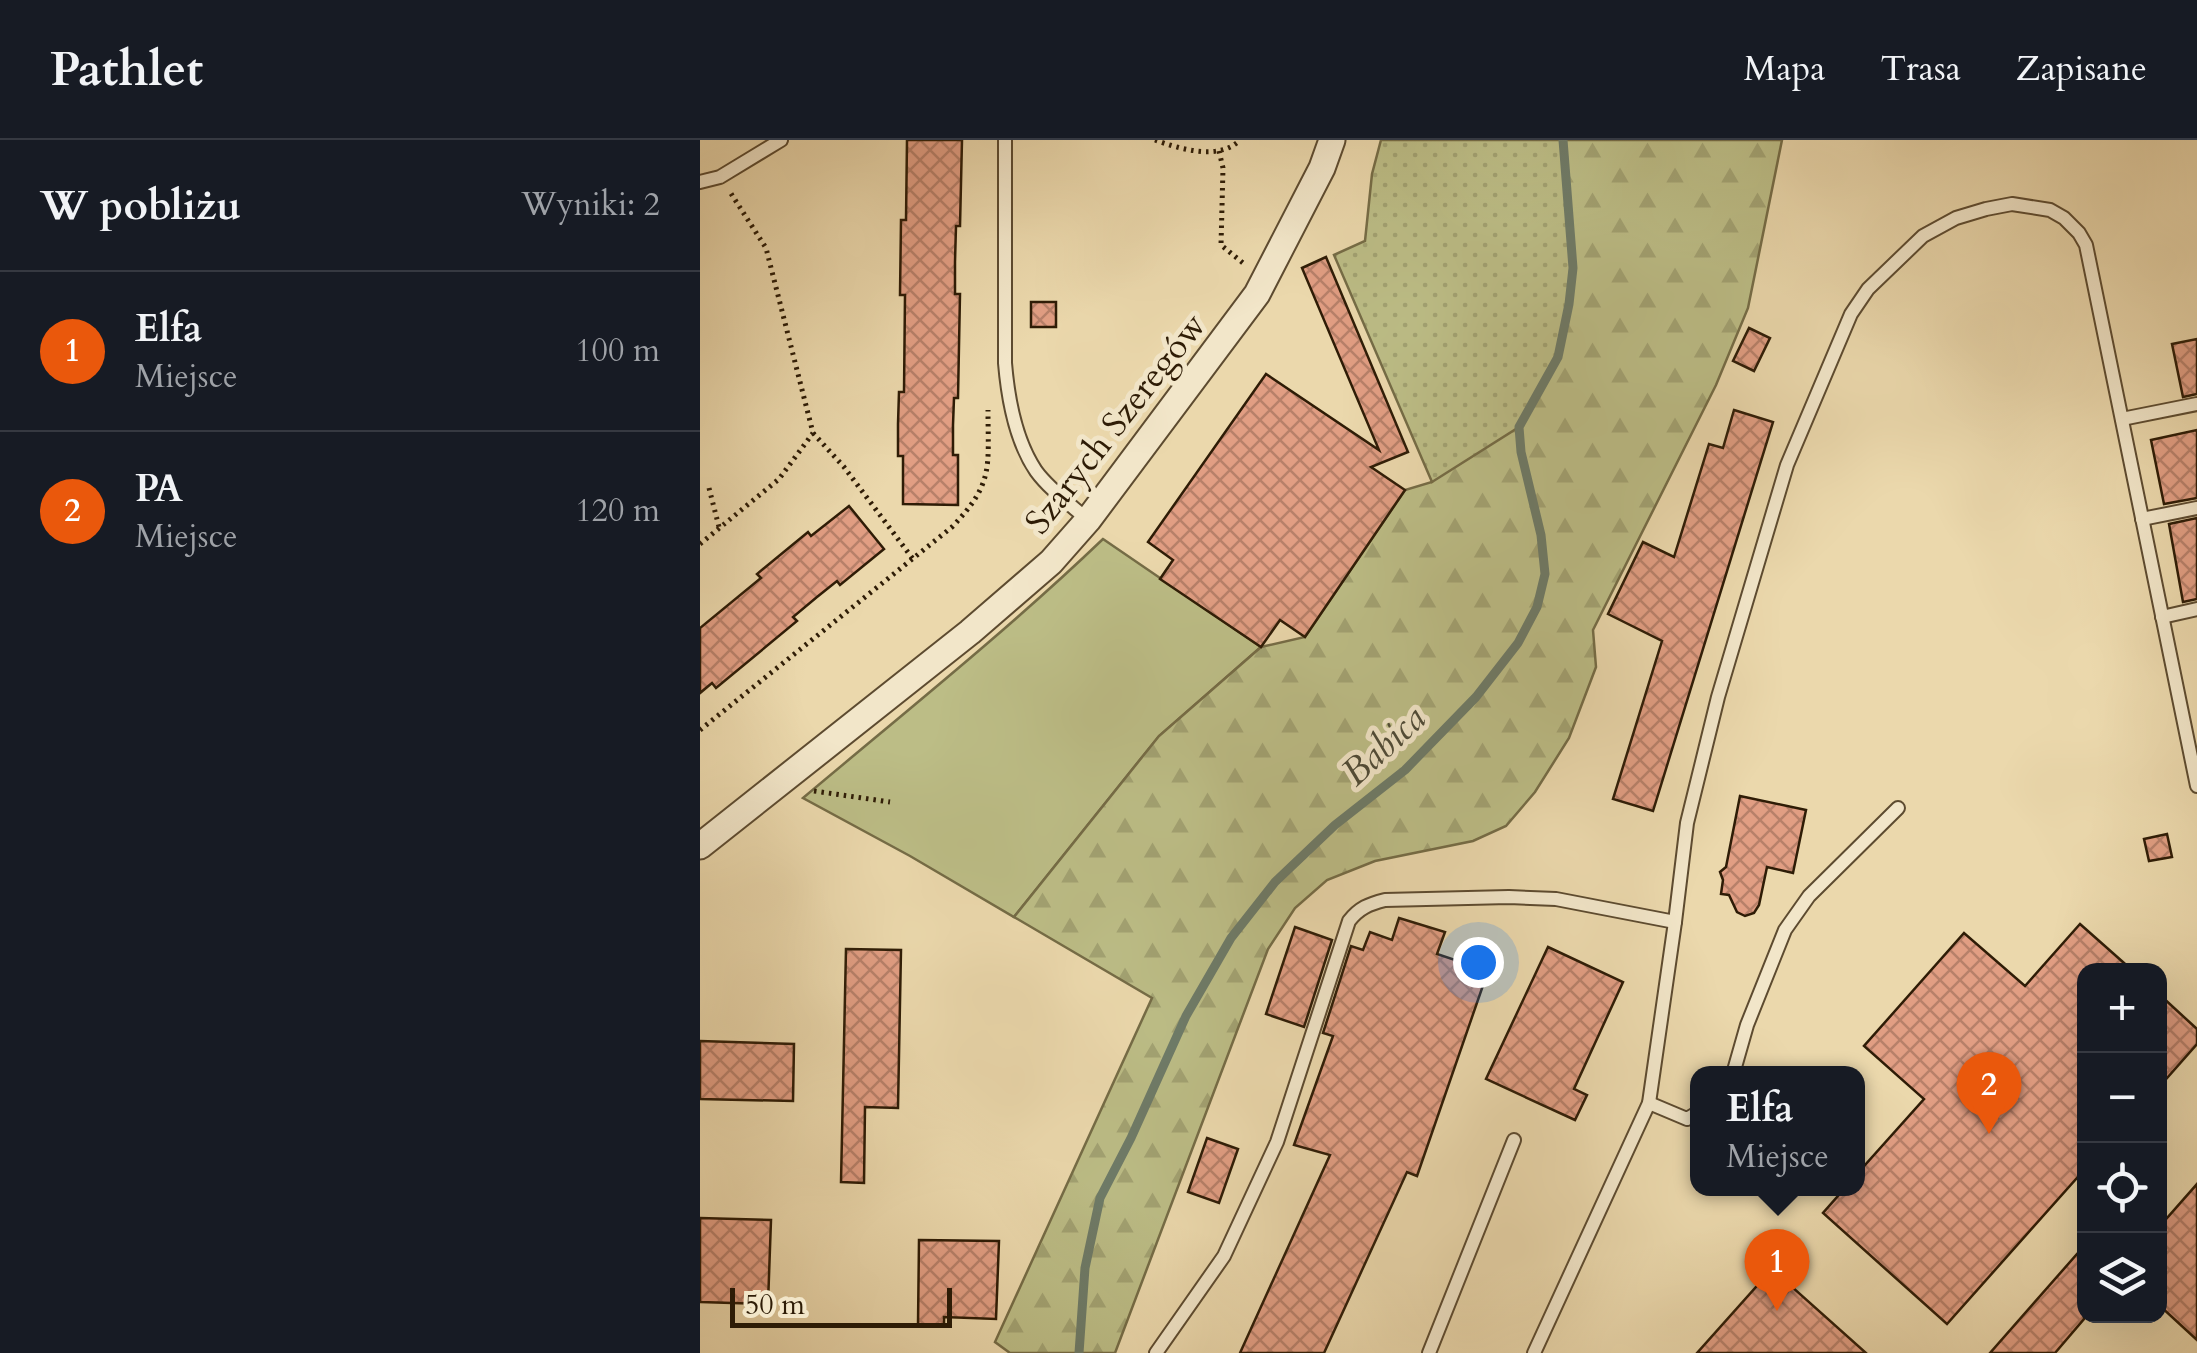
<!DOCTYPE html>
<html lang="pl">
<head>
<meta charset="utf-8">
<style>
	body { margin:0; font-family:Cardo,serif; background:#242831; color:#f1f3f6 }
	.controls { position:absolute; right:30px; bottom:30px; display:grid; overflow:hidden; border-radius:20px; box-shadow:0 10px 40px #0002 }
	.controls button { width:90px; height:90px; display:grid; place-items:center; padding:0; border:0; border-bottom:2px solid #363941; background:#171b24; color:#f1f3f6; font:50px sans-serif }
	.scale { position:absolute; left:30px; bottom:25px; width:222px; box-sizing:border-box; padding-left:10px; border:5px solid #2e1c06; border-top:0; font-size:28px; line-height:35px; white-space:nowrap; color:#2e1c06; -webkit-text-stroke:8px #f2e6c9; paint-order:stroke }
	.you { position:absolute; left:778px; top:822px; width:35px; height:35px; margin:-25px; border:8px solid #fff; border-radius:50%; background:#1a73e8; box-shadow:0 0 0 15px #1a73e833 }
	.badge { display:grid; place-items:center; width:65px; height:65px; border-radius:50%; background:#ea580c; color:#fff; font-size:32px; font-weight:700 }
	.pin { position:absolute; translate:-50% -82px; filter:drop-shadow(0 2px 5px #0008) }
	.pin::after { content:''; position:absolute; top:52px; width:35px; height:30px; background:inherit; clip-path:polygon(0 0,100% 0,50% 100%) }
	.popup { position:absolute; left:990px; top:926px; width:175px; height:130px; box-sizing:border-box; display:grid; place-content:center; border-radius:20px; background:#171b24; filter:drop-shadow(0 2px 8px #0005); font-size:32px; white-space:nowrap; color:#9ea1a6 }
	.popup b { font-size:38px; color:#f1f3f6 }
	.popup::after { content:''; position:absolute; left:50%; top:100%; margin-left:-20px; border:20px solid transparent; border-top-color:#171b24 }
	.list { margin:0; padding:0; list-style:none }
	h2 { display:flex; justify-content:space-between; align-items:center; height:130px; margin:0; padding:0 40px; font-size:42px }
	h2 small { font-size:32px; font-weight:400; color:#9ea1a6 }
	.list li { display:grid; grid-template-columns:65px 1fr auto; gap:30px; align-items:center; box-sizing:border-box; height:160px; padding:0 40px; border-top:2px solid #363941 }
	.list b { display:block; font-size:38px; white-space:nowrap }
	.list p { margin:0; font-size:32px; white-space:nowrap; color:#9ea1a6 }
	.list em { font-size:32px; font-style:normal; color:#9ea1a6 }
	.icon { flex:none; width:55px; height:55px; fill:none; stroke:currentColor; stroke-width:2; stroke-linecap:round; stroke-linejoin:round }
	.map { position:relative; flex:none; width:1497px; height:1213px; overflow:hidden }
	header { display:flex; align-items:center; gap:60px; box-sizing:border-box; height:140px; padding:0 50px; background:#171b24; border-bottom:2px solid #363941 }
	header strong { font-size:48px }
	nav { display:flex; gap:55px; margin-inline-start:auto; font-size:35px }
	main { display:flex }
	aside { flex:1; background:#171b24 }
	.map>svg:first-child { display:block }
	.grass { fill:#bcbd86; stroke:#756c46; stroke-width:2.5 }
	.forest { fill:url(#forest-firs); stroke:#756c46; stroke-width:2.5 }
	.garden { fill:url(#garden-dots); stroke:#756c46; stroke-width:2.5 }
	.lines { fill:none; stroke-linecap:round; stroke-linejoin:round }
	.stream { stroke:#6e7b68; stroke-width:9 }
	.building { fill:url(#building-cross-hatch); stroke:#2e1c06; stroke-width:2.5 }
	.lane-casing { stroke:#5d4b30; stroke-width:16 }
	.street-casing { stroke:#5d4b30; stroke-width:29 }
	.path { stroke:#2e1c06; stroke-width:5; stroke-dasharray:2.5 5; stroke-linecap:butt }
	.lane { stroke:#f2e6c9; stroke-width:12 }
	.street { stroke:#f2e6c9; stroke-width:25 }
	.labels { text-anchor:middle; stroke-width:10; stroke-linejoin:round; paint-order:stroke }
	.street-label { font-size:35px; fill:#2e1c06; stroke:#f2e6c9 }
	.water-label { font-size:38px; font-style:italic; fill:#4e4b37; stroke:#f2e6c9 }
</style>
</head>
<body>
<header>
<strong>Pathlet</strong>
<nav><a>Mapa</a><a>Trasa</a><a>Zapisane</a></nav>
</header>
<main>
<aside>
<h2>W pobliżu<small>Wyniki: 2</small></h2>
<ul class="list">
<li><span class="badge">1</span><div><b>Elfa</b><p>Miejsce</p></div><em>100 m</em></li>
<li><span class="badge">2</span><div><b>PA</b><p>Miejsce</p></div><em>120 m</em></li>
</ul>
</aside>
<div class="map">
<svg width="1497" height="1213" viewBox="0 0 1497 1213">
	<defs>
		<pattern id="forest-firs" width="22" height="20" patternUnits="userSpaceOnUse" patternTransform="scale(2.5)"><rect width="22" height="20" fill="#bcbd86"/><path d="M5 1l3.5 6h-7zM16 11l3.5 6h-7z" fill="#a2a272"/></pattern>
		<pattern id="garden-dots" width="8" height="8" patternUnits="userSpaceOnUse" patternTransform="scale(2.5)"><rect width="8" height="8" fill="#bcbd86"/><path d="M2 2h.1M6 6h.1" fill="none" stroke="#a2a272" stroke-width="1.8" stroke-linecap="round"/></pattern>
		<pattern id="building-cross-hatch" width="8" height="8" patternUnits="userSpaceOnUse" patternTransform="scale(2.5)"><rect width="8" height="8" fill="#e19e83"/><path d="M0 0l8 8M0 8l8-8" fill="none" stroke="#b78069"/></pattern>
	</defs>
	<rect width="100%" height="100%" fill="#ebd8ac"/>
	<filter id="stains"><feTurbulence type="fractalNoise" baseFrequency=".002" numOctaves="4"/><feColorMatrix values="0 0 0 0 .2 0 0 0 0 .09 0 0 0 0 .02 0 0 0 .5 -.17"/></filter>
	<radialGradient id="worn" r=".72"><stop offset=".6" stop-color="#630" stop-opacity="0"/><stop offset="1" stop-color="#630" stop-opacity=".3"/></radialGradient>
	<path class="grass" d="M403,399L561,507L459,596L314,777L210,716L103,658C204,573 308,490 403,399Z"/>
	<path class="forest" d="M863,0H1082L1048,168L1016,245L893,490L896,527L869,598L835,652L806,686L773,701L675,721L627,740L595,768L568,809L415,1213H310L295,1202L452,858L314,777L459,596L561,507L605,497L705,350L732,342L869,164L873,128Z"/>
	<path class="garden" d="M681,0H863L873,128L869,164L858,217L819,287L732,342L634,115L665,101L672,34Z"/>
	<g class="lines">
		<path class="stream" d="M379,1213L385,1128L400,1058L431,998L486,876L531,798L575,742L635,685L705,630L776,557L818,503L837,467L845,434L841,395L821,312L819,287L858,217L869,164L873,128L863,0"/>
	</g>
	<g class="building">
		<path d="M207,0H262L260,86H256L255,122V154H260L258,258H254L253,285V315H258V365L203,364V316H198V284L199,252H204L205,155H200L201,80H206Z"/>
		<path d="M626,117L708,312L671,327L705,350L605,497L580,480L561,507L460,439L473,420L448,402L566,234L679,310L602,128Z"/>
		<rect x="331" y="162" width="25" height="25"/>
		<path d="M1049,188L1070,198L1054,231L1033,221Z"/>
		<path d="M1497,199V254L1483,257L1472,204Z"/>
		<path d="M1034,270L1073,282L953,671L913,659L962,501L908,474L943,402L974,417L1009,304L1023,308Z"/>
		<path d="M1497,290V358L1464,364L1451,300Z"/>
		<path d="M149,366L184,409L140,445L137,441L117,457L93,477L97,481L16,548L12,543L0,553V488L61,438L57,434L108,392L111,396Z"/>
		<path d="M1497,378V459L1483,462L1469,384Z"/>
		<path d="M1040,656L1106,670L1093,733L1067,727L1059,765L1054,773L1045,776L1037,772L1029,755L1021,754L1023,740L1020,732L1026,727Z"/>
		<path d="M1467,694L1472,717L1449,721L1444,699Z"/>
		<path d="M699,778L745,792L737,814L788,831L717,1036L707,1032L624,1213H540L630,1015L594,1005L633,896L623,893L651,806L663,810L670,792L692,800Z"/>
		<path d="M1380,784L1432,830H1384V1030L1247,1184L1123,1073L1145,1048H1157V1034L1224,959L1164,906L1264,793L1325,846Z"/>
		<path d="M595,787L632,800L604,887L566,874Z"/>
		<path d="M848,807L923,842L874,949L887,955L875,980L786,939Z"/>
		<path d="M146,809L201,810L198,968L165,967L164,1043L141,1042Z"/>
		<path d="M1460,855L1497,889V904L1460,946Z"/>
		<path d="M0,901L94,904L93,961L0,959Z"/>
		<path d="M507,998L538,1009L519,1063L488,1052Z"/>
		<path d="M1497,1044V1200L1460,1166V1086Z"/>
		<path d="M0,1078L71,1080L68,1164L0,1162Z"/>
		<path d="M219,1100L299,1101L296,1179L244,1177V1185H218Z"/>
		<path d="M1384,1106V1179L1355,1213H1290Z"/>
		<path d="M1072,1129L1166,1213H997Z"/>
	</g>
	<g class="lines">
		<g class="lane-casing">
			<g id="lane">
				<path d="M305,0V223C308,259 315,300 336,331C349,349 371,365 388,380"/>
				<path d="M0,42L20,37L81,0"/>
				<path d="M1422,279L1497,264"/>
				<path d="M1442,379L1497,368"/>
				<path d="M1462,477L1497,469"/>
				<path d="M1033,934L1047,885L1085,790L1109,756L1198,668"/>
				<path d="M949,963L987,979L997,973"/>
				<path d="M456,1213L524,1116L577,1002L649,781C659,768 669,764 685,760L809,757L856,759L975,782"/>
				<path d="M729,1213L814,1000"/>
				<path d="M834,1213L949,963L975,782L987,683L1018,557L1087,325L1151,174L1168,149L1223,96L1256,78L1286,69L1312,64L1350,70L1364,78L1379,93L1386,105L1497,646"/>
			</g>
		</g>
		<g class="street-casing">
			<path id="street" d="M0,706L270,492L351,422L388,380L557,154L622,28L632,0"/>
		</g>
		<g class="path">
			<path d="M455,0C480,9 519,21 540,0"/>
			<path d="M519,11L523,28L521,105L543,123"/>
			<path d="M113,293L144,327L213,419"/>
			<path d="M9,348L19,387"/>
			<path d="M0,404L79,339L113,293L66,108L30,52"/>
			<path d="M0,590L252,387C294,343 288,328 288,270"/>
			<path d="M114,651L190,662"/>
		</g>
		<use href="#lane" class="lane"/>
		<use href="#street" class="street"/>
	</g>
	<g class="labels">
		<g class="street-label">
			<text transform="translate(415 283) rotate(-52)" y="12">Szarych Szeregów</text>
		</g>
		<g class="water-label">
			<text transform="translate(683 605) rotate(-43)" y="13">Babica</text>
		</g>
	</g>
	<rect width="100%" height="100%" filter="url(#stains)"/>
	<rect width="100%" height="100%" fill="url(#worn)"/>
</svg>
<div class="controls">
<button>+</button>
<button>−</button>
<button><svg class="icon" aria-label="locate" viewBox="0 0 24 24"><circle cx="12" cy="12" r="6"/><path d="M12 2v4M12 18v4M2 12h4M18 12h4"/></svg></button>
<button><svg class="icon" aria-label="layers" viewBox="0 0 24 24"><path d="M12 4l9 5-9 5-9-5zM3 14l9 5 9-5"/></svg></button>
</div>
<div class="scale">50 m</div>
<div class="you"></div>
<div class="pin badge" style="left:1077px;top:1171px">1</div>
<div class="popup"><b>Elfa</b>Miejsce</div>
<div class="pin badge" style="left:1289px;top:994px">2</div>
</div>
</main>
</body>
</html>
